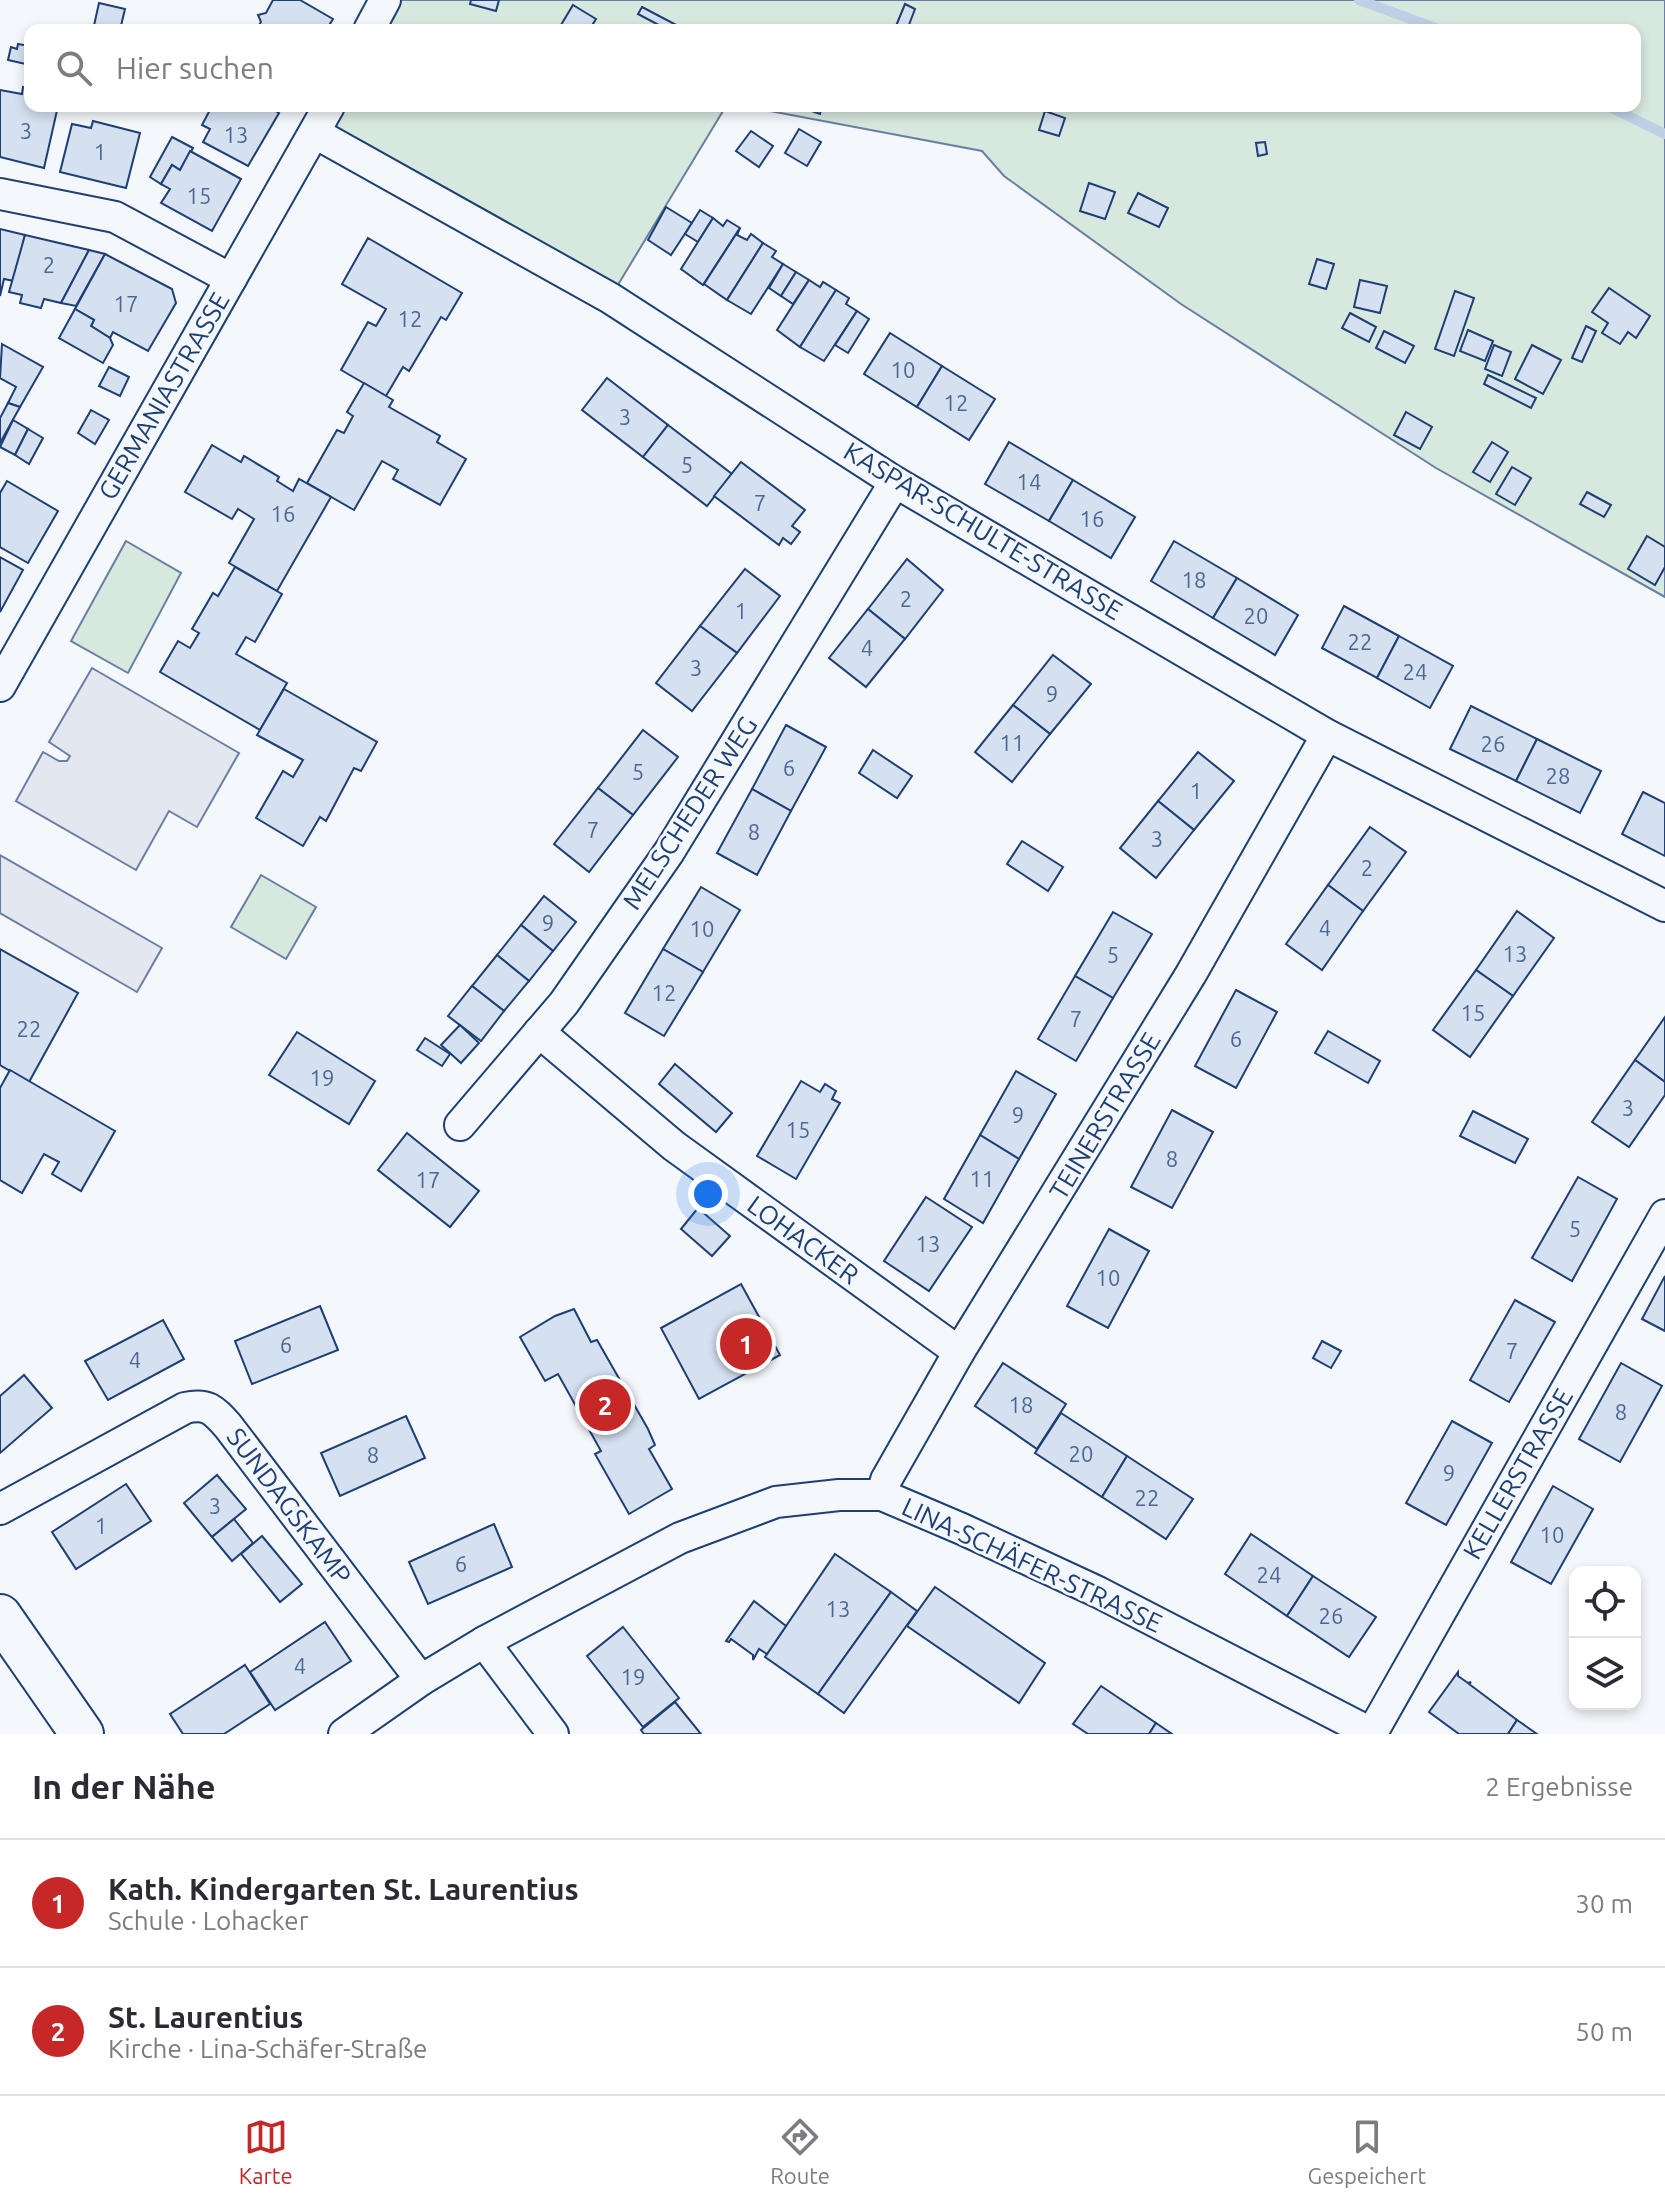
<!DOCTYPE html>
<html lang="de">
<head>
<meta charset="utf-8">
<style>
	body { margin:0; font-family:Ubuntu,sans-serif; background:#f7f7f7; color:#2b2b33 }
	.controls { position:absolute; right:24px; bottom:24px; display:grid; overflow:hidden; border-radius:16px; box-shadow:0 4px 12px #0003 }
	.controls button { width:72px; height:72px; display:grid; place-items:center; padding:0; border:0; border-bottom:2px solid #e1e1e2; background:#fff; color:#2b2b33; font:40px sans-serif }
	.you { position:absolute; left:708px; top:1194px; width:28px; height:28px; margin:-20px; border:6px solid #fff; border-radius:50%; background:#1a73e8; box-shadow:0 0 0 12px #1a73e833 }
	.badge { display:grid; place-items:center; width:52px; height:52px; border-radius:50%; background:#c62828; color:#fff; font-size:26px; font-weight:700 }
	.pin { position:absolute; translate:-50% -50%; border:4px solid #fff; box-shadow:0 2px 8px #0006 }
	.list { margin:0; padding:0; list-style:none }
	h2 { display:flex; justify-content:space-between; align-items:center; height:104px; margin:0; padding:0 32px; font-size:34px }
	h2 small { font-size:26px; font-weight:400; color:#7c7c81 }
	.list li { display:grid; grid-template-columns:52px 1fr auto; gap:24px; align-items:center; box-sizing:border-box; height:128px; padding:0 32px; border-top:2px solid #e1e1e2 }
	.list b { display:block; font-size:30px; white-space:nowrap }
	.list p { margin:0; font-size:26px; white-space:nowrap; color:#7c7c81 }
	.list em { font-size:26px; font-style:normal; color:#7c7c81 }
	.icon { flex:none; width:44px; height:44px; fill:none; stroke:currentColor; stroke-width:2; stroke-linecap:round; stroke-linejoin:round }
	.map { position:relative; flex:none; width:1665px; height:1734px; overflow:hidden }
	.search { position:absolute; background:#fff; box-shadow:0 4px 12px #0003; left:24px; right:24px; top:24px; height:88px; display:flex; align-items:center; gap:20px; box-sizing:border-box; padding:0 28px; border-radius:16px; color:#7c7c81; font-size:30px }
	.sheet { height:360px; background:#fff }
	nav { display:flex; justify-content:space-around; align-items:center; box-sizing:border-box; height:112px; border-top:2px solid #e1e1e2; background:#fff; font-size:22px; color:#7c7c81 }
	nav a { display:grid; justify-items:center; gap:4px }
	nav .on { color:#c62828 }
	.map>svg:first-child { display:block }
	.green { fill:#d7e8df; stroke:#687fa3; stroke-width:2 }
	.parking { fill:#e3e8f0; stroke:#687fa3; stroke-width:2 }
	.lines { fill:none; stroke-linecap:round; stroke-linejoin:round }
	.stream { stroke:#bed0e5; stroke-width:10 }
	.building { fill:#d5e0f0; stroke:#1d3f73; stroke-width:2 }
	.street-casing { stroke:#1d3f73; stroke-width:34 }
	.secondary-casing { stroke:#1d3f73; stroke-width:46 }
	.street { stroke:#f4f7fb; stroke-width:30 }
	.secondary { stroke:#f4f7fb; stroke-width:42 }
	.labels { text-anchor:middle; stroke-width:6; stroke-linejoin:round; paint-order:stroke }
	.number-label { font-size:22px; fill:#4b6792 }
	.street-label { font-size:26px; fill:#1d3f73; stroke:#f4f7fb }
</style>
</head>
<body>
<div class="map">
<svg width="1665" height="1734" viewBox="0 0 1665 1734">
	<rect width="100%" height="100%" fill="#f4f7fb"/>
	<g class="green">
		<path d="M385,0H1665V597L1436,468L1181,304L1004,176L982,151L743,106H1635V30H369Z"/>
		<path d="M329,106H726L610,298L315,133Z"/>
		<path d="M126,541L181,573L128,673L71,641Z"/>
		<path d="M261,875L316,907L286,959L231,927Z"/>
	</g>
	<g class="parking">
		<path d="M92,668L239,753L197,827L169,811L136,870L16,801L43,752L59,761H67L70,756L49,742Z"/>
		<path d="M0,855L162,948L137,992L0,913Z"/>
	</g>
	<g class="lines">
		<g class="stream">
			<path d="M1359,0L1441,30"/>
			<path d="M1608,106L1665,134"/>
		</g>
	</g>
	<g class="building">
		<path d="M273,0H300L333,19L326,30H256L261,22L258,15L266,13Z"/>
		<path d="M471,0H499L496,11L470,4Z"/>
		<path d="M99,3L125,9L120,30H93Z"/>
		<path d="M905,4L915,9L907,30L896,26Z"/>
		<path d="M573,5L596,19L589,30H558Z"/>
		<path d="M642,7L684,29L668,30L638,14Z"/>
		<path d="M18,44L30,46V65L8,60L11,47L17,49Z"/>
		<path d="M23,87L30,88V106H58L44,168L0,157V90L22,94Z"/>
		<path d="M212,106H267L279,113L248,166L203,142L210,129L202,125Z"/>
		<path d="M797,106H822L820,114Z"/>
		<path d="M1045,111L1065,118L1059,136L1039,130Z"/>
		<path d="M93,121L140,133L126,188L60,172L72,124L91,128Z"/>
		<path d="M799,129L821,142L807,166L785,153Z"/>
		<path d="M751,131L773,146L759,167L736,151Z"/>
		<path d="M172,137L193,148L180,170L172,165L161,184L150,177Z"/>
		<path d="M1265,142L1267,154L1258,156L1256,143Z"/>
		<path d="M190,151L241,179L212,231L161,203L170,189L161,184L172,165L180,170Z"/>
		<path d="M1089,183L1115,192L1105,219L1080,211Z"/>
		<path d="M1138,193L1168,208L1159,227L1128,213Z"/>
		<path d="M666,207L692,223L671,255L648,240Z"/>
		<path d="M700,210L713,218L698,242L685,234Z"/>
		<path d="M713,218L723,226L727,220L740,228L703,285L681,269Z"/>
		<path d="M740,228L737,235L747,240L751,234L763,243L727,300L704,284Z"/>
		<path d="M0,229L25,235L14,281L4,279L0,296Z"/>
		<path d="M25,235L89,250L61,303L44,299L41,308L20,303L22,295L9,292Z"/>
		<path d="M368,238L462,293L446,320L441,317L409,371L403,367L386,396L341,370L368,322L376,326L386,309L342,284Z"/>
		<path d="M763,243L776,251L772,257L783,264L751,314L727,300Z"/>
		<path d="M89,250L105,254L76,306L61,303Z"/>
		<path d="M105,254L172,289L176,303L148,351L113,332L110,338L91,326L94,320L75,309Z"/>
		<path d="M1317,259L1334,264L1326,289L1309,284Z"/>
		<path d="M783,264L796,272L781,296L769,288Z"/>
		<path d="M796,272L809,280L793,304L781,296Z"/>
		<path d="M809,280L820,287L823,282L836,290L800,347L777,330Z"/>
		<path d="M1360,280L1387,286L1380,313L1354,307Z"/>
		<path d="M1609,288L1650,316L1636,338L1628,332L1620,344L1602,333L1608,323L1592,312Z"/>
		<path d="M836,290L849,298L846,304L857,311L824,361L800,347Z"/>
		<path d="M1455,291L1474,298L1454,356L1435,349Z"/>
		<path d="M75,309L94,320L91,326L110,338L113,345L103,363L59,338Z"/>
		<path d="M857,311L869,319L848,353L835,345Z"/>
		<path d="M1350,313L1376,327L1369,342L1342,328Z"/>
		<path d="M1586,326L1596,331L1582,362L1572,358Z"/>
		<path d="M1468,330L1493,341L1485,361L1460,351Z"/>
		<path d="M1384,331L1414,346L1405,363L1376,348Z"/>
		<path d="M890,333L942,366L917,407L864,374Z"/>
		<path d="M2,344L43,367L20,407L8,403L16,387L0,378Z"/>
		<path d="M1494,345L1511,352L1502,376L1485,369Z"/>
		<path d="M1532,345L1561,360L1543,394L1515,379Z"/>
		<path d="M942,366L995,399L969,440L917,407Z"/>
		<path d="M109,367L129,377L120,396L99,386Z"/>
		<path d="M1488,375L1536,398L1531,408L1484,384Z"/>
		<path d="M607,378L668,425L643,457L582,410Z"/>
		<path d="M364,383L393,400L389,407L440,436L437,442L466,459L440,505L393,479L398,470L382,461L354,510L307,483L337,430L344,433L353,416L347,412Z"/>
		<path d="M8,403L20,407L0,443V418Z"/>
		<path d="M91,410L109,420L95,444L78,433Z"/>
		<path d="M1406,412L1432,427L1420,449L1394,435Z"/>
		<path d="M13,420L28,429L15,455L0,447Z"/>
		<path d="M668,425L732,474L707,506L643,457Z"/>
		<path d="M28,429L43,438L29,464L15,455Z"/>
		<path d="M1009,442L1073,480L1049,521L985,484Z"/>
		<path d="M1492,442L1508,452L1490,482L1473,472Z"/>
		<path d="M212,445L241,462L244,456L279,477L277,481L293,491L299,479L331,497L277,591L229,563L254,519L238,509L232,519L185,492Z"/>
		<path d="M741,462L805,510L792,526L800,532L791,544L783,538L779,545L714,496Z"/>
		<path d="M1512,467L1531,478L1515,505L1496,494Z"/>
		<path d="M1073,480L1135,517L1111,558L1049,521Z"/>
		<path d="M7,481L58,511L28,563L0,547V493Z"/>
		<path d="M1587,492L1611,505L1604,517L1580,504Z"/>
		<path d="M1647,536L1665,547V567L1655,585L1628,569Z"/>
		<path d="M1174,541L1237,578L1213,618L1151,581Z"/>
		<path d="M0,557L23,570L0,612Z"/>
		<path d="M907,559L943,590L905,639L868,609Z"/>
		<path d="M235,567L282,594L255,642L246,637L236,654L287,683L260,730L160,672L178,641L190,648L199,633L192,629L213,593L218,596Z"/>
		<path d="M745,569L780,596L737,653L700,626Z"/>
		<path d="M1237,578L1298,615L1275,655L1213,618Z"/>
		<path d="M1344,606L1399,636L1377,678L1322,648Z"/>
		<path d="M868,609L905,639L866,687L829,658Z"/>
		<path d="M700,626L737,653L692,711L656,683Z"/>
		<path d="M1399,636L1453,666L1430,708L1377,678Z"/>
		<path d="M1053,655L1091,684L1050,734L1013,705Z"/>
		<path d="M284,689L377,742L361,771L354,768L326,821L320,817L303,846L256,818L283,771L293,777L303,760L257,735Z"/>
		<path d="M1013,705L1050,734L1012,782L975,752Z"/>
		<path d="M1471,706L1537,739L1516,781L1450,749Z"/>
		<path d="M786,725L826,747L791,811L752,789Z"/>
		<path d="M643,730L678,757L633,815L598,788Z"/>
		<path d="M1537,739L1601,771L1580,813L1516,781Z"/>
		<path d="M873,750L912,776L897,798L859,773Z"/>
		<path d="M1198,752L1234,781L1194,830L1158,801Z"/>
		<path d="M598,788L633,815L589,872L554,844Z"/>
		<path d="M752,789L791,811L757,875L717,853Z"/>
		<path d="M1643,792L1665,803V856L1622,834Z"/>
		<path d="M1158,801L1194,830L1156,878L1120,848Z"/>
		<path d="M1370,827L1406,852L1363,911L1328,885Z"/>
		<path d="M1022,841L1063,867L1048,891L1007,864Z"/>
		<path d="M1328,885L1363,911L1322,970L1286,944Z"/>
		<path d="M701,887L740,910L703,972L663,949Z"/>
		<path d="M544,896L576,922L553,951L521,925Z"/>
		<path d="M1517,911L1554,938L1513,996L1476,970Z"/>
		<path d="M1113,912L1152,934L1113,998L1075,976Z"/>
		<path d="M521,925L553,951L529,981L497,955Z"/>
		<path d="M0,949L78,993L29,1082L0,1065Z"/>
		<path d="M663,949L703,972L664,1036L625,1013Z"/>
		<path d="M497,955L529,981L504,1011L472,986Z"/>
		<path d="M1476,970L1513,996L1470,1057L1433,1030Z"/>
		<path d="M1075,976L1113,998L1076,1061L1038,1039Z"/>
		<path d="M472,986L504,1011L481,1041L448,1016Z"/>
		<path d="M1236,990L1277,1012L1236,1088L1195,1066Z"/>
		<path d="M1665,1017V1082L1635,1060Z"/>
		<path d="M460,1025L479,1043L461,1063L441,1045Z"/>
		<path d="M1328,1031L1380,1061L1368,1083L1315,1053Z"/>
		<path d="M297,1032L375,1081L349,1124L269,1075Z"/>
		<path d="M425,1038L450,1054L442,1066L417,1050Z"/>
		<path d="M1635,1060L1665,1082V1095L1629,1147L1592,1122Z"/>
		<path d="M675,1064L732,1113L716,1132L659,1084Z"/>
		<path d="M10,1070L115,1131L81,1191L52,1174L59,1162L44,1154L22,1193L0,1180V1088Z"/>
		<path d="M1016,1071L1056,1094L1019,1159L980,1135Z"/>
		<path d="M801,1081L820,1092L825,1084L836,1091L832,1099L840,1103L796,1179L757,1156Z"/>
		<path d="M1172,1110L1213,1132L1172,1208L1131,1187Z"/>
		<path d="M1473,1111L1528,1139L1515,1163L1460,1136Z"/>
		<path d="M407,1133L479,1191L450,1227L378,1170Z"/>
		<path d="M980,1135L1019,1159L983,1223L944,1199Z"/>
		<path d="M1578,1177L1617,1199L1572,1281L1532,1258Z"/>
		<path d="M926,1197L972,1227L929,1291L884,1261Z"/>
		<path d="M698,1208L730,1236L712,1256L681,1229Z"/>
		<path d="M1109,1229L1149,1251L1108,1328L1067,1306Z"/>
		<path d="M1665,1276V1331L1642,1319Z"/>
		<path d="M741,1284L780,1355L699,1399L661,1328Z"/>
		<path d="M1515,1300L1555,1322L1509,1402L1470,1380Z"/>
		<path d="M320,1306L338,1350L252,1384L235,1341Z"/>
		<path d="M574,1309L591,1342L597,1340L648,1429L655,1445L649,1449L672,1489L629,1514L595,1454L601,1451L558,1374L545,1381L520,1337L555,1316Z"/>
		<path d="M163,1320L184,1359L108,1400L85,1361Z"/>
		<path d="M1322,1341L1341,1351L1331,1368L1313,1358Z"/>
		<path d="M1003,1363L1066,1404L1037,1449L975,1406Z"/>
		<path d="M1621,1363L1662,1386L1620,1462L1579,1439Z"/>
		<path d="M24,1375L52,1408L0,1453V1396Z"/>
		<path d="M1061,1413L1127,1456L1102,1497L1035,1453Z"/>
		<path d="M406,1416L425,1458L340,1496L321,1453Z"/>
		<path d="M1452,1421L1492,1443L1446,1525L1406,1503Z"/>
		<path d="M1127,1456L1193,1499L1166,1539L1102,1497Z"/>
		<path d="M217,1475L246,1509L212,1537L184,1503Z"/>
		<path d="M126,1484L151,1521L76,1569L52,1532Z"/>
		<path d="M1553,1486L1593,1509L1551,1584L1511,1562Z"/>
		<path d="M234,1519L253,1543L232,1561L212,1537Z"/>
		<path d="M494,1524L512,1567L428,1604L409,1562Z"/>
		<path d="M1251,1534L1313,1576L1287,1616L1225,1574Z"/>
		<path d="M262,1536L302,1584L280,1602L241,1554Z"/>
		<path d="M835,1554L891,1592L818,1694L765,1657Z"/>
		<path d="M1313,1576L1376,1617L1349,1657L1287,1616Z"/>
		<path d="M935,1587L1045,1663L1019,1703L907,1626Z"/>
		<path d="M891,1592L917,1611L844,1713L818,1694Z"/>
		<path d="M754,1601L786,1626L767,1654L759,1649L753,1660V1655L731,1639L729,1642L726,1641Z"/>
		<path d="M325,1622L351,1661L275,1710L250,1672Z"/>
		<path d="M623,1627L679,1698L643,1727L587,1656Z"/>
		<path d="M245,1665L270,1704L224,1734H183L170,1714Z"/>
		<path d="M1458,1672V1676L1468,1683L1471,1682L1469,1684L1517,1720L1508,1734H1459L1429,1712Z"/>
		<path d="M1101,1686L1156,1723L1149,1734H1088L1073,1724Z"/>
		<path d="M675,1702L701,1734H644L641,1730Z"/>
		<path d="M1517,1720L1537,1734H1508Z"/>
		<path d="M1156,1723L1172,1734H1149Z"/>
	</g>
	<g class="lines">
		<g class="street-casing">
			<g id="street">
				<path d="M369,30L385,0"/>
				<path d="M315,133L610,298L895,482L1327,735L1665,906"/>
				<path d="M0,194L115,217L231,279"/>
				<path d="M0,686L329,106"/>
				<path d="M539,1032L674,1146L959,1352"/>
				<path d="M460,1125L564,1003L669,852L895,482"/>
				<path d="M882,1495L886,1480L959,1352L1191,974L1327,735"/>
				<path d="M0,1509L185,1408C207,1403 213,1409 228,1426L421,1680"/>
				<path d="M484,1642L553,1734"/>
				<path d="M1372,1733L1665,1215"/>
				<path d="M344,1734L421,1680L484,1642L680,1538L776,1502L839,1495H882L962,1529L1098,1592L1373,1734"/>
			</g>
		</g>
		<g class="secondary-casing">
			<path id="secondary" d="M0,1616L82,1734"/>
		</g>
		<use href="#street" class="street"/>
		<use href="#secondary" class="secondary"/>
	</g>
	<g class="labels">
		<g class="number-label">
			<text x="26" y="139">3</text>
			<text x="236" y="143">13</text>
			<text x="100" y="160">1</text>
			<text x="199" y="204">15</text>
			<text x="49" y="273">2</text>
			<text x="126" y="312">17</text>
			<text x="410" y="327">12</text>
			<text x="903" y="378">10</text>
			<text x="956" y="411">12</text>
			<text x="625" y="425">3</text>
			<text x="687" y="473">5</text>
			<text x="1029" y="490">14</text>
			<text x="760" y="511">7</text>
			<text x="283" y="522">16</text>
			<text x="1092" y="527">16</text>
			<text x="1194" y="588">18</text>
			<text x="906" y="607">2</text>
			<text x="741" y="619">1</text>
			<text x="1256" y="624">20</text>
			<text x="1360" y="650">22</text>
			<text x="867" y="656">4</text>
			<text x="696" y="676">3</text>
			<text x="1415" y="680">24</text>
			<text x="1052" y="702">9</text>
			<text x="1012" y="751">11</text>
			<text x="1493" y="752">26</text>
			<text x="789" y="776">6</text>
			<text x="638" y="780">5</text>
			<text x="1558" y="784">28</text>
			<text x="1196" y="799">1</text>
			<text x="593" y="838">7</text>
			<text x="754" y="840">8</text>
			<text x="1157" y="847">3</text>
			<text x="1367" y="876">2</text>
			<text x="548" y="931">9</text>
			<text x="1325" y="936">4</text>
			<text x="702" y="937">10</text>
			<text x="1515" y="962">13</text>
			<text x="1113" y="963">5</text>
			<text x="664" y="1001">12</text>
			<text x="1473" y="1021">15</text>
			<text x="1076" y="1027">7</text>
			<text x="29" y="1037">22</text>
			<text x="1236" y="1047">6</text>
			<text x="322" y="1086">19</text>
			<text x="1628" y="1116">3</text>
			<text x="1018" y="1123">9</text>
			<text x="798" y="1138">15</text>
			<text x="1172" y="1167">8</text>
			<text x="982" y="1187">11</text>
			<text x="428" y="1188">17</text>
			<text x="1575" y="1237">5</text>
			<text x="928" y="1252">13</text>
			<text x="1108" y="1286">10</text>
			<text x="286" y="1353">6</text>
			<text x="1512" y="1359">7</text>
			<text x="135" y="1368">4</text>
			<text x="1021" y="1413">18</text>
			<text x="1621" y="1420">8</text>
			<text x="1081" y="1462">20</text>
			<text x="373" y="1463">8</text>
			<text x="1449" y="1481">9</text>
			<text x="1147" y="1506">22</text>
			<text x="215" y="1514">3</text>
			<text x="101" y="1534">1</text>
			<text x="1552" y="1543">10</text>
			<text x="461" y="1572">6</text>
			<text x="1269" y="1583">24</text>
			<text x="838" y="1617">13</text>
			<text x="1331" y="1624">26</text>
			<text x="300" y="1674">4</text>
			<text x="633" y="1685">19</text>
		</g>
		<g class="street-label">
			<text transform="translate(164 396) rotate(-60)" y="9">GERMANIASTRASSE</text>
			<text transform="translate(983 531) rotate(31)" y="9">KASPAR-SCHULTE-STRASSE</text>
			<text transform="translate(690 813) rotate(-57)" y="9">MELSCHEDER WEG</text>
			<text transform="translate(1105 1116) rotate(-59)" y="9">TEINERSTRASSE</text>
			<text transform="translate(803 1240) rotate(36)" y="9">LOHACKER</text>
			<text transform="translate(1518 1474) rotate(-60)" y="9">KELLERSTRASSE</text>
			<text transform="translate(289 1506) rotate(53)" y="9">SUNDAGSKAMP</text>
			<text transform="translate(1032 1565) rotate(25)" y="9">LINA-SCHÄFER-STRASSE</text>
		</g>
	</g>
</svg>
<div class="controls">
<button><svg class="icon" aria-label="locate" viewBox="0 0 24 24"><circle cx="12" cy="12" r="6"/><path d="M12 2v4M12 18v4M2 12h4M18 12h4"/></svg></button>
<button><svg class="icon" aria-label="layers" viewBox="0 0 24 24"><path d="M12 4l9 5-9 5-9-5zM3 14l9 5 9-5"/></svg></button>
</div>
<div class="you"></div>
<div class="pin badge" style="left:746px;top:1344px">1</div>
<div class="pin badge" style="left:605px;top:1405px">2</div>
<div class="search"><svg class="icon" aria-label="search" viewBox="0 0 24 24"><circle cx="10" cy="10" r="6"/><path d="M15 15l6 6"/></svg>Hier suchen</div>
</div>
<section class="sheet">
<h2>In der Nähe<small>2 Ergebnisse</small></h2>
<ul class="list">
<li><span class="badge">1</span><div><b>Kath. Kindergarten St. Laurentius</b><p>Schule · Lohacker</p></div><em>30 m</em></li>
<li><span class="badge">2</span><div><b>St. Laurentius</b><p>Kirche · Lina-Schäfer-Straße</p></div><em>50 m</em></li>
</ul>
</section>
<nav>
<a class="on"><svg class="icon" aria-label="map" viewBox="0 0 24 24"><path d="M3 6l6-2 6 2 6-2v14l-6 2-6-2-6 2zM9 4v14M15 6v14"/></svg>Karte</a>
<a><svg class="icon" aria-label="directions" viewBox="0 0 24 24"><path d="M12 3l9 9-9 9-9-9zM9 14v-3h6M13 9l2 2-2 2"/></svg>Route</a>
<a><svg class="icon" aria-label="saved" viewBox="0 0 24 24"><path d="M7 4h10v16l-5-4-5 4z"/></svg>Gespeichert</a>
</nav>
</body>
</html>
